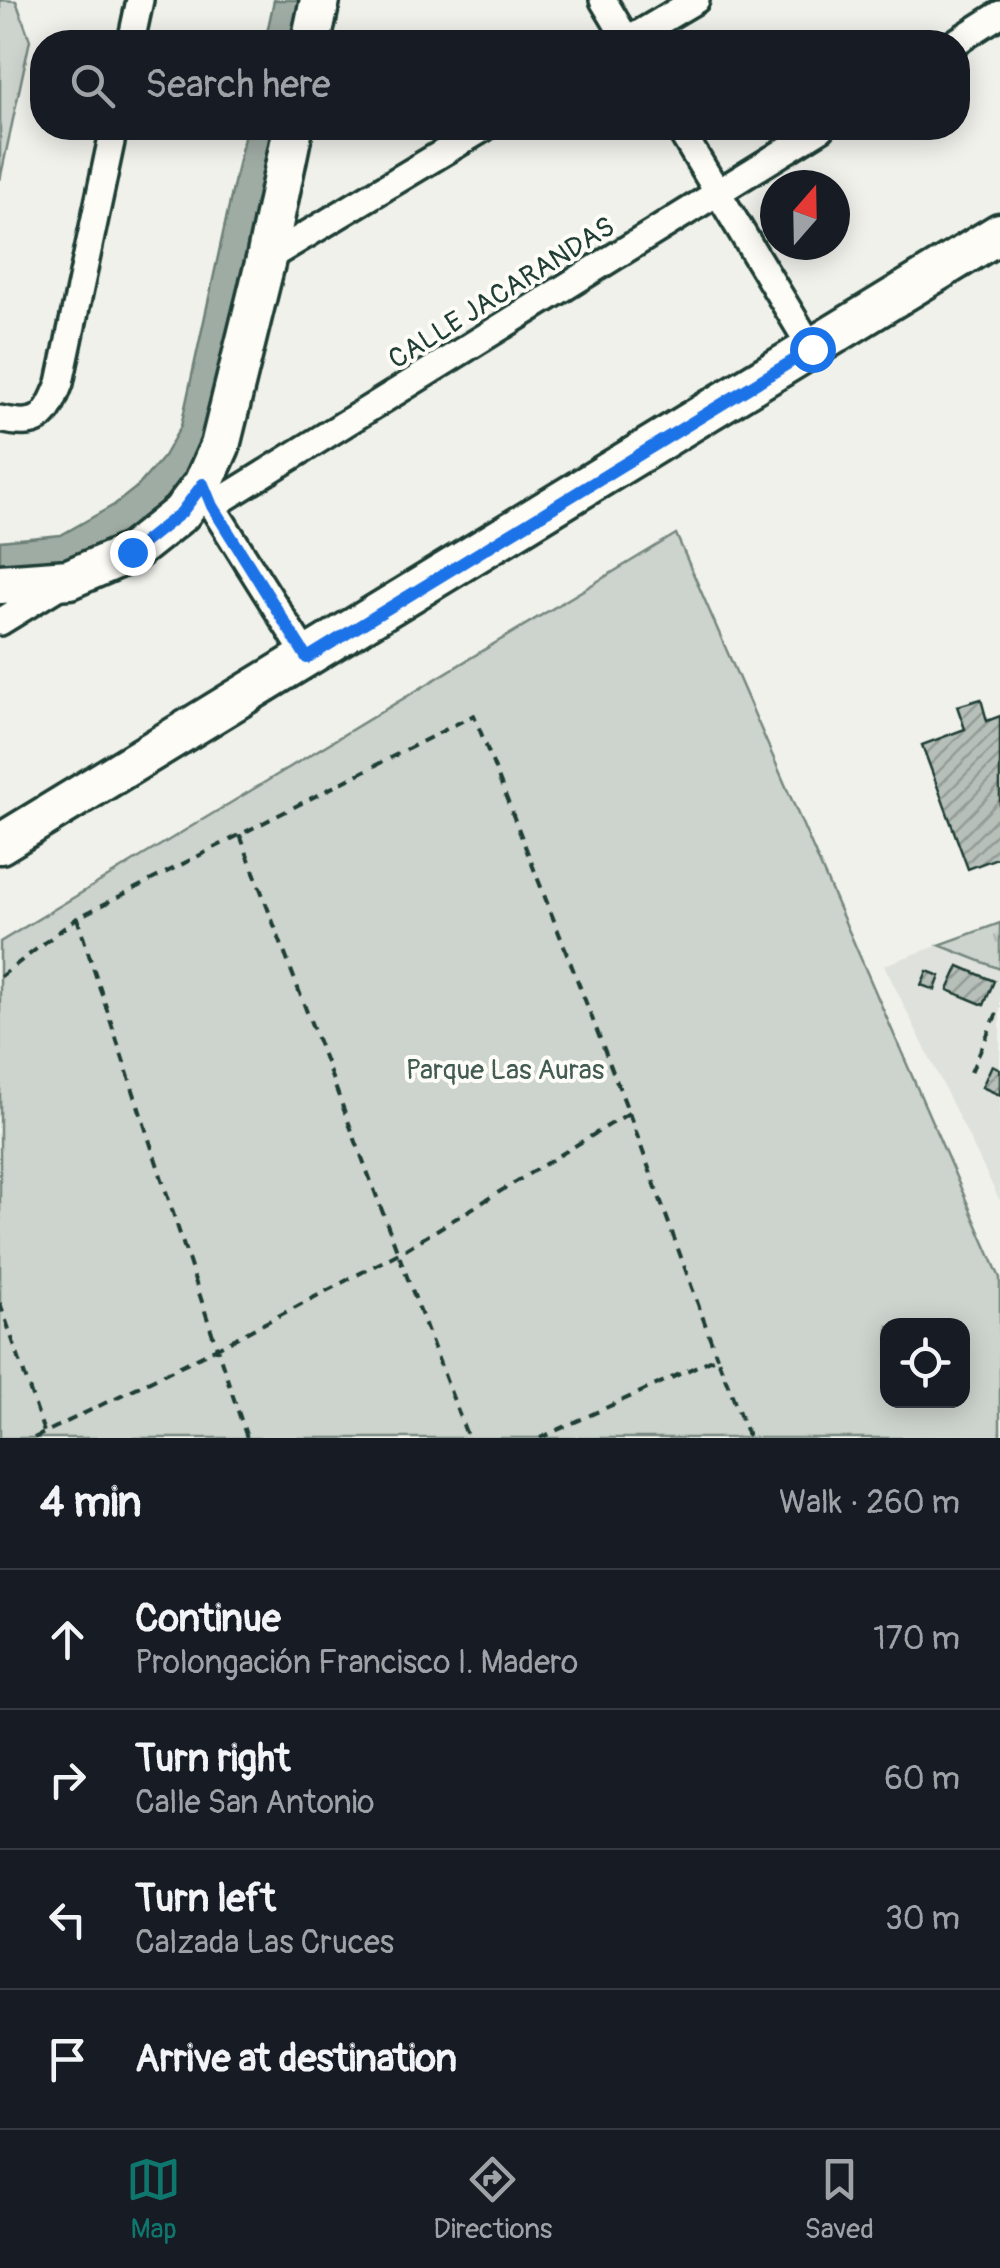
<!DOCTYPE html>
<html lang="en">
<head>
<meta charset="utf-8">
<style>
	body { margin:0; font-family:Pangolin,sans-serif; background:#242831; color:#f1f3f6 }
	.controls { position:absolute; right:30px; bottom:30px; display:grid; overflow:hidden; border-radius:20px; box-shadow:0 5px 25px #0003 }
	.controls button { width:90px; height:90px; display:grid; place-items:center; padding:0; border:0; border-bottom:2px solid #363941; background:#171b24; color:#f1f3f6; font:50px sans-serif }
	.compass { position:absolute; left:760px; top:170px; width:90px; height:90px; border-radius:50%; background:#171b24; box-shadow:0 5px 25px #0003; rotate:20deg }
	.stop { position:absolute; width:30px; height:30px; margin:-22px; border:8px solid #1a73e8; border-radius:50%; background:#fff }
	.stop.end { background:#1a73e8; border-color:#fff; box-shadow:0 2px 10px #0008 }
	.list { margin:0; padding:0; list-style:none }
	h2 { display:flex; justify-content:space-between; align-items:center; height:130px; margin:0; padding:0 40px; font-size:42px }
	h2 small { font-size:32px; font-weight:400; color:#9ea1a6 }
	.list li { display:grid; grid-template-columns:65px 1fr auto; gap:30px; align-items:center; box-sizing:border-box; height:140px; padding:0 40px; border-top:2px solid #363941 }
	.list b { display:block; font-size:38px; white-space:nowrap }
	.list p { margin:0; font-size:32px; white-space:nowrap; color:#9ea1a6 }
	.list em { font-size:32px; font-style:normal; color:#9ea1a6 }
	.icon { flex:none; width:55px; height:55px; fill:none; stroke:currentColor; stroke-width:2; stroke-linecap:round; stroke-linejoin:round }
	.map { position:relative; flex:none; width:1000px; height:1438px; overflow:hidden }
	.search { position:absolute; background:#171b24; box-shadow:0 5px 25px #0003; left:30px; right:30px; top:30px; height:110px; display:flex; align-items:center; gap:25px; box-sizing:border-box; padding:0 35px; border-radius:40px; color:#9ea1a6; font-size:38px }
	.sheet { height:690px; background:#171b24 }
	nav { display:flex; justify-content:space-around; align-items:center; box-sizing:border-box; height:140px; border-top:2px solid #363941; background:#171b24; font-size:28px; color:#9ea1a6 }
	nav a { display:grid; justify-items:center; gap:5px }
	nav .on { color:#0f766e }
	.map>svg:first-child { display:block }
	.built { fill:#dfe2dc }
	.grass { fill:url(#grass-tufts); stroke:#768880; stroke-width:2.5 }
	.park { fill:#cdd3cd; stroke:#768880; stroke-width:2.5; fill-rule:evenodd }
	.water { fill:#9faca4; stroke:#6c8077; stroke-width:2.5 }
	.building { fill:url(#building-hatch); stroke:#1f3d34; stroke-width:2.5 }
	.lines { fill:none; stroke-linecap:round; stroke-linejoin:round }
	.street-casing { stroke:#1f3d34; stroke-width:32 }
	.secondary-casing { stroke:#1f3d34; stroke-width:45 }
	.path { stroke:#1f3d34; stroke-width:4; stroke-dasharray:10 8; stroke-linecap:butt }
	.street { stroke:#fdfcf7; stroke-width:25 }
	.secondary { stroke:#fdfcf7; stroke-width:38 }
	.route { stroke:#1a73e8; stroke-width:12 }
	.labels { text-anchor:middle; stroke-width:8; stroke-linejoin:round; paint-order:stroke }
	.street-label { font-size:28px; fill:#1f3d34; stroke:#fdfcf7 }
	.park-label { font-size:28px; fill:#425b53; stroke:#fdfcf7 }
</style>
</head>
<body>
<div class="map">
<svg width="1000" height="1438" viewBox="0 0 1000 1438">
	<defs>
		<pattern id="grass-tufts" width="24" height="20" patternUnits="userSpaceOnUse" patternTransform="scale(2.5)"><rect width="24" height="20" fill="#cdd3cd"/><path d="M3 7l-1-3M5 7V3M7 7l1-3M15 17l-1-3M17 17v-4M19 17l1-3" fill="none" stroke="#b0b6b1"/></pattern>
		<pattern id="building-hatch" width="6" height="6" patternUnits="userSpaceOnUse" patternTransform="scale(2.5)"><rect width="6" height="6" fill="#b6bfb8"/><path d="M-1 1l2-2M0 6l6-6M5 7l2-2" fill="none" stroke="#939c96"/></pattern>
	</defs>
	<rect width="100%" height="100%" fill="#f0f1eb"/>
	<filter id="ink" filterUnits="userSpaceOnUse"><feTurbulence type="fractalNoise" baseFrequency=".01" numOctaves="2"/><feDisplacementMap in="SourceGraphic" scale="20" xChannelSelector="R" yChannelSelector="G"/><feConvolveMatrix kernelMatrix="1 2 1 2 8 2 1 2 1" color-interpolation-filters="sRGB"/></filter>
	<g filter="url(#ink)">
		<path class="built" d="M1000,923V1201L884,965Z"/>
		<path class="grass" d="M1000,923V969L939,945Z"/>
		<g class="park">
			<path d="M0,0L16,1L30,40L0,180Z"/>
			<path d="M676,534L1000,1278V1438H0V942ZM888,1326H962V1400H888Z"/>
		</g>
		<g class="water">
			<path d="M274,0H305L296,42H265Z"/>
			<path d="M246,128H278L212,422L187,476L162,506L129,531L75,562L0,574V541L61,535L114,505L138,486L164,456L181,426Z"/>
		</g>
		<g class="building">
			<path d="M981,699L987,721L1000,716V857L968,869L922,745L965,729L957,706Z"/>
			<path d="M959,966L994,981L984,1005L948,990Z"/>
			<path d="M927,971L940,976L935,990L921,985Z"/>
			<path d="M992,1065L1000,1069V1095L982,1087Z"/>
		</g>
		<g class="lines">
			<g class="street-casing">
				<g id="street">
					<path d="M603,0L628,42"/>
					<path d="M131,42L140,0"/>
					<path d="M625,42L696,0"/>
					<path d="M956,42L1000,14"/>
					<path d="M679,128L812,349"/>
					<path d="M266,259L484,128"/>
					<path d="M0,419C39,428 46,419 60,383L114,128"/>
					<path d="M206,491L212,506L307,657"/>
					<path d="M212,506L822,128"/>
					<path d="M0,622L65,582"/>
				</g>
			</g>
			<g class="secondary-casing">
				<g id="secondary">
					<path d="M311,42L320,0"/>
					<path d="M0,584L69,579L132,552L181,513L203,484L220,446L266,259L293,128"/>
					<path d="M0,844L1000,233"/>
				</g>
			</g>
			<g class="path">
				<path d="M240,835L468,1438"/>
				<path d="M0,977L77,918"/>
				<path d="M971,1072L1000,1006"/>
				<path d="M629,1113L399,1253L217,1348L77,918L474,715L629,1113L717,1357"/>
				<path d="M0,1303L46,1438"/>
				<path d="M34,1438L217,1348L247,1438"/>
				<path d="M540,1438L717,1357L749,1438"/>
			</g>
			<use href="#street" class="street"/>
			<use href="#secondary" class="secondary"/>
		</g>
	</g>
	<g class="lines" filter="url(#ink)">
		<path class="route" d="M132,552L181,513L203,484L212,506L307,658L812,349"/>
	</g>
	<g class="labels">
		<g class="street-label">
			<text transform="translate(501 292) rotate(-32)" y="10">CALLE JACARANDAS</text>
		</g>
		<g class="park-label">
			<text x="505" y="1079">Parque Las Auras</text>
		</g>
	</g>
</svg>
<div class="controls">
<button><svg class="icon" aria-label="locate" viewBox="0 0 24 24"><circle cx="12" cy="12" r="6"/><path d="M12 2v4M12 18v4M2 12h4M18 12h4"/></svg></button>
</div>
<svg class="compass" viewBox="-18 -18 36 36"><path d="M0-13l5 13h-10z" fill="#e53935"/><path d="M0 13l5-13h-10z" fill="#9ea1a6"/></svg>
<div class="stop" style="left:812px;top:349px"></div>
<div class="stop end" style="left:132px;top:552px"></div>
<div class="search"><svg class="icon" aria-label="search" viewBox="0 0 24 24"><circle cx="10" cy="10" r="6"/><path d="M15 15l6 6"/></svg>Search here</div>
</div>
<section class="sheet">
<h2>4 min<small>Walk · 260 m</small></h2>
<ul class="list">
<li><svg class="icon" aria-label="ahead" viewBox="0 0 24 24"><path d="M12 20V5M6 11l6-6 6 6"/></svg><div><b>Continue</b><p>Prolongación Francisco I. Madero</p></div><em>170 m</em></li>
<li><svg class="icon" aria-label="right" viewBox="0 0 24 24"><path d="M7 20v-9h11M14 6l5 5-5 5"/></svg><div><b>Turn right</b><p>Calle San Antonio</p></div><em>60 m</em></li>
<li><svg class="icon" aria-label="left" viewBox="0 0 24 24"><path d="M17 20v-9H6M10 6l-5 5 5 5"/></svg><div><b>Turn left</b><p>Calzada Las Cruces</p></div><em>30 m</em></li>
<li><svg class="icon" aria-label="arrive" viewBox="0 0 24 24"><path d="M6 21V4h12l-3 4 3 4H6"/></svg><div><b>Arrive at destination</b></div></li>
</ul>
</section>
<nav>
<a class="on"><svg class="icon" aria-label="map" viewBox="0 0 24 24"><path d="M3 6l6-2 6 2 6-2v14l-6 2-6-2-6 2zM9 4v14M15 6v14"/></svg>Map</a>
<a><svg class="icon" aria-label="directions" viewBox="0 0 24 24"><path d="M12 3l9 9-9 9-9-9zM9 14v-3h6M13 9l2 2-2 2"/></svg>Directions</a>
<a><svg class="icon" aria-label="saved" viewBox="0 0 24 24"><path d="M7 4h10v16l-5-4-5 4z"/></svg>Saved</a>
</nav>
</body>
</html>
